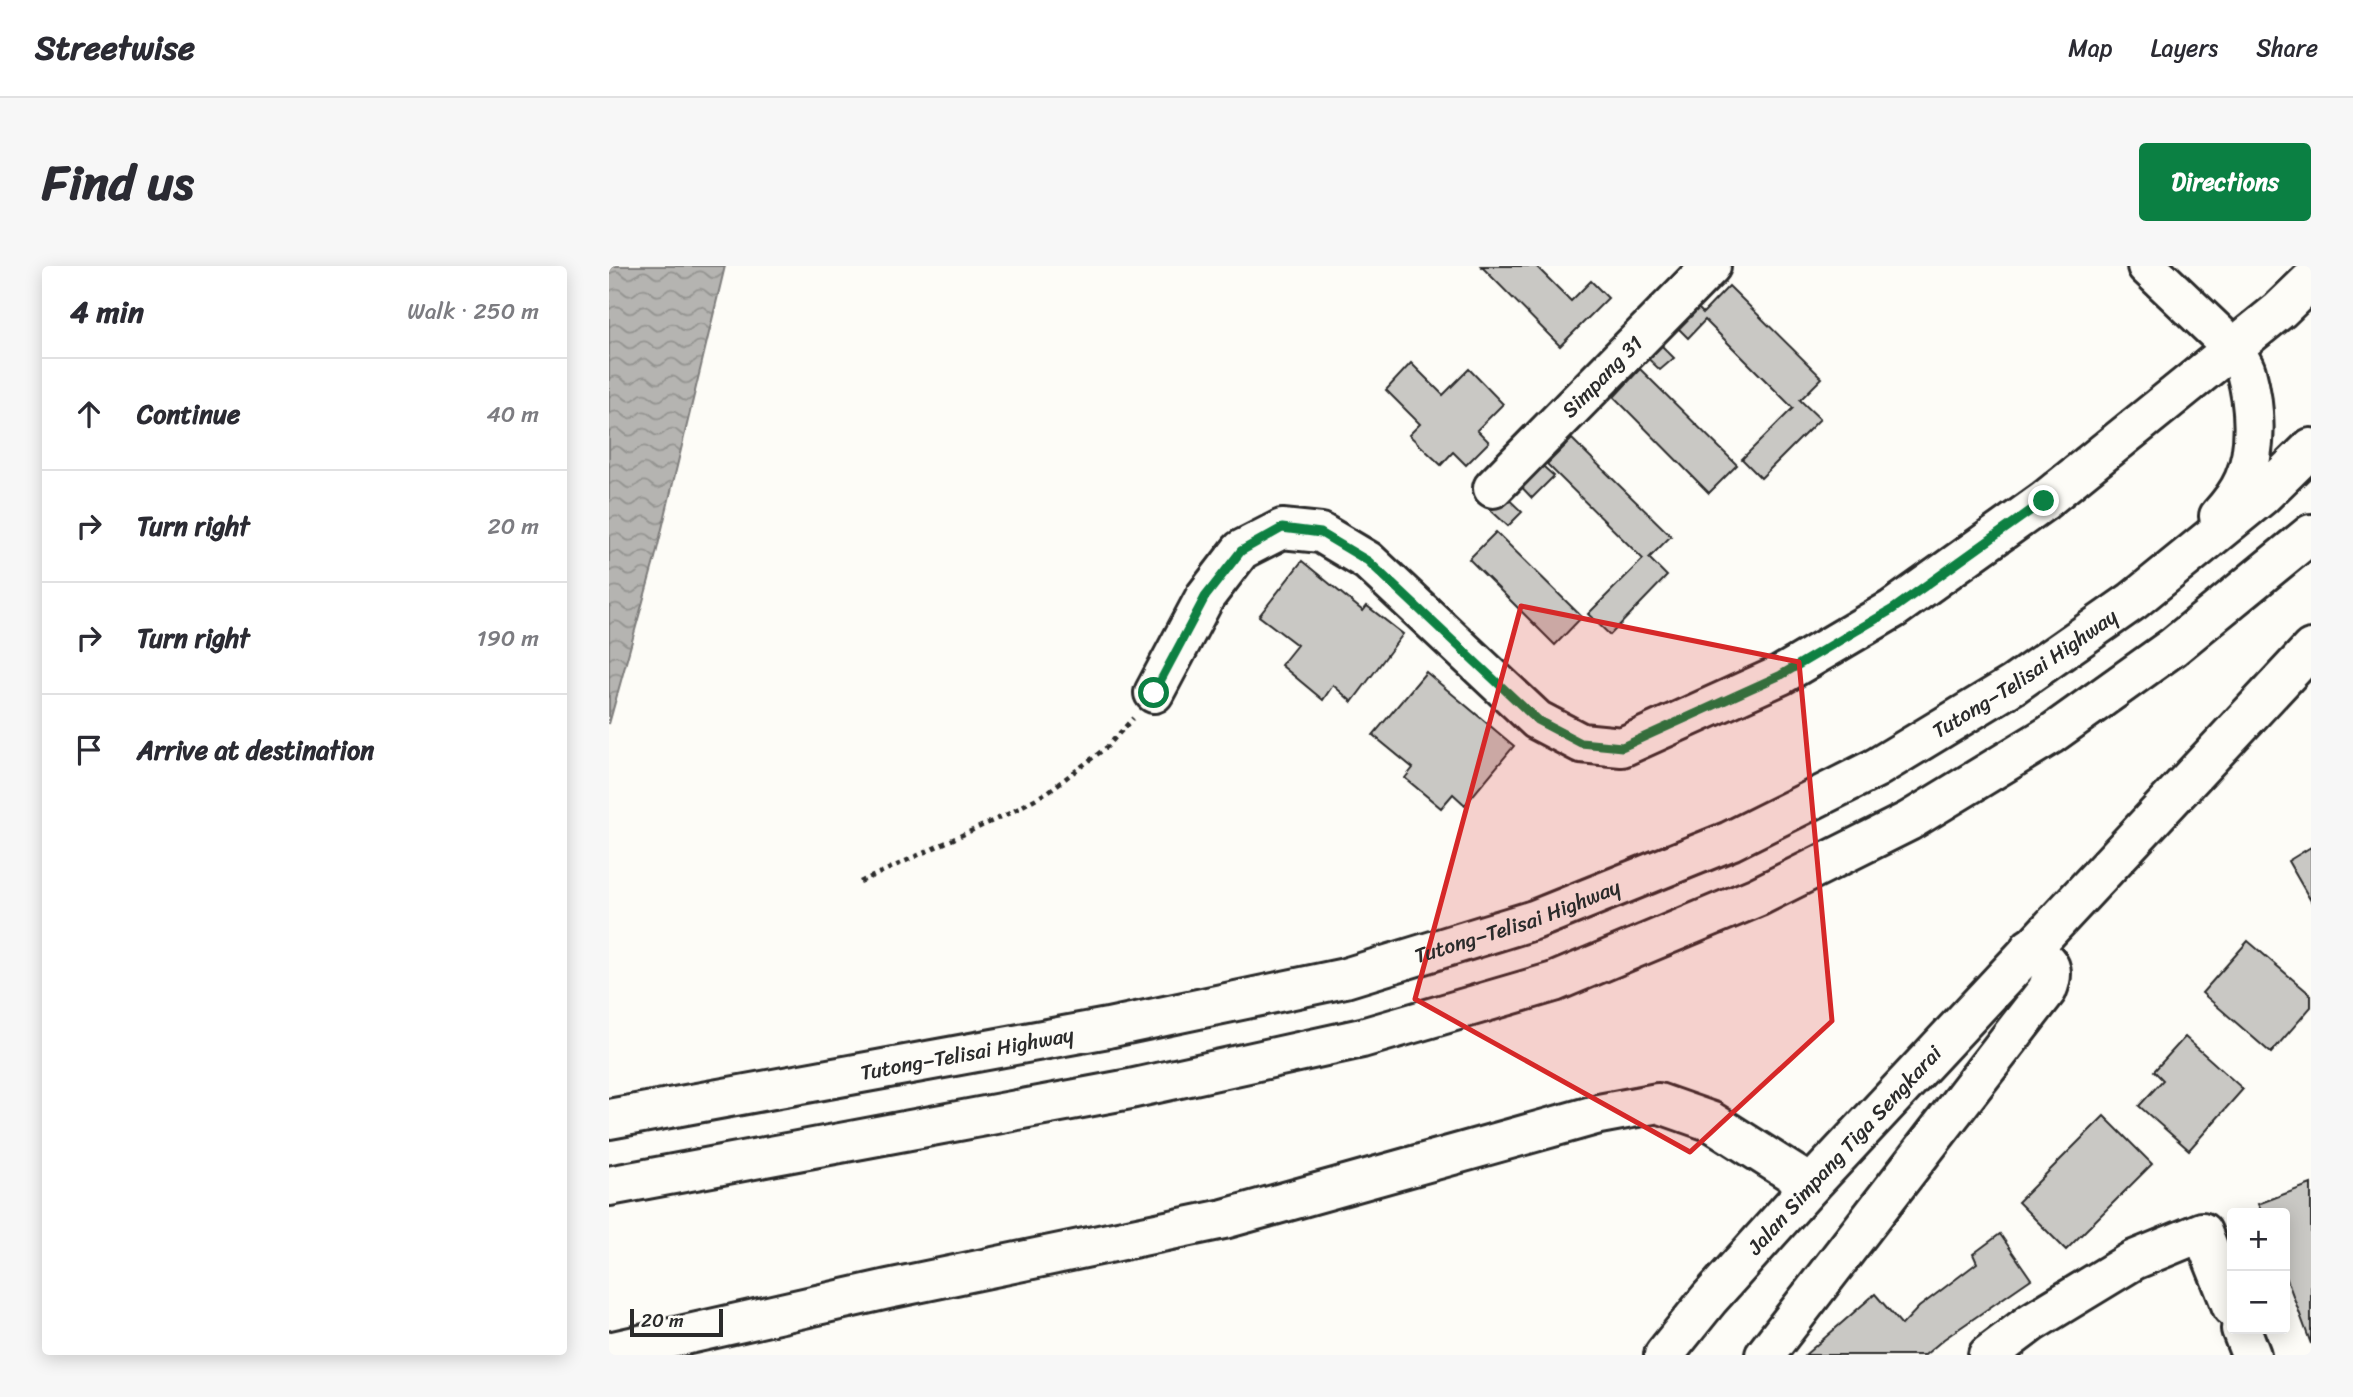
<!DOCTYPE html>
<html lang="en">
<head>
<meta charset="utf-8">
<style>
	body { margin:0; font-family:Sriracha,sans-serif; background:#f7f7f7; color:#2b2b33 }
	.controls { position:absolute; right:21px; bottom:21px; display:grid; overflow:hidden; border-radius:7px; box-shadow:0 4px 18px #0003 }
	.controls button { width:63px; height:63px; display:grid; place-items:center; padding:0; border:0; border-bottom:2px solid #e1e1e2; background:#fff; color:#2b2b33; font:35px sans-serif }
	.scale { position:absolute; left:21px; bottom:18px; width:93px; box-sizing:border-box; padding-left:7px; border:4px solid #2b2b2b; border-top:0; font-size:19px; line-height:24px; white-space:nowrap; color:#2b2b2b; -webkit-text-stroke:5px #fdfcf7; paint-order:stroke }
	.stop { position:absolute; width:21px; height:21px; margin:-16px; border:5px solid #0b8043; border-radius:50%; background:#fff }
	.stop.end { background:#0b8043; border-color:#fff; box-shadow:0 2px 7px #0008 }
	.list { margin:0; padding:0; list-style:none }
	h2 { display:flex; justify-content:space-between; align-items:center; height:91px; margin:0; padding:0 28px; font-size:30px }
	h2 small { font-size:23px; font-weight:400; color:#7c7c81 }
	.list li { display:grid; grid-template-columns:46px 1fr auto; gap:21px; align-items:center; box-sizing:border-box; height:112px; padding:0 28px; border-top:2px solid #e1e1e2 }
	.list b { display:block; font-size:26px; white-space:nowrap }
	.list em { font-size:23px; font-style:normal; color:#7c7c81 }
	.icon { flex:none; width:38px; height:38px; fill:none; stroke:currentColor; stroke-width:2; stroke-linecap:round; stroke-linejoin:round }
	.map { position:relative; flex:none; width:1702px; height:1089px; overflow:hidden; border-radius:7px }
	header { display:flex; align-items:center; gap:42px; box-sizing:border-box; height:98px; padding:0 35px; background:#fff; border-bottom:2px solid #e1e1e2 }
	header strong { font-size:33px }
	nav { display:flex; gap:38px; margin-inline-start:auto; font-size:24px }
	.intro { display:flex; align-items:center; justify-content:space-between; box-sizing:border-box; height:168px; padding:0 42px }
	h1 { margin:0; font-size:49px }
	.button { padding:18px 32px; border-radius:7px; background:#0b8043; color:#fff; font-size:24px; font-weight:700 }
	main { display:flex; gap:42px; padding:0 42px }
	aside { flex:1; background:#fff; border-radius:7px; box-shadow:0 4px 18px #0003 }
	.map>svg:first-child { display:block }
	.water { fill:url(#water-waves); stroke:#7e7d7b; stroke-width:2 }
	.building { fill:#c9c8c4; stroke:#2b2b2b; stroke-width:2 }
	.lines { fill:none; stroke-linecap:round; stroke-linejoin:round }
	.minor-casing { stroke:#2b2b2b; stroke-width:44 }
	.highway-casing { stroke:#2b2b2b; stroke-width:44 }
	.path { stroke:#2b2b2b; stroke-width:4.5; stroke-dasharray:5 5; stroke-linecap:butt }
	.minor { stroke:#fdfcf7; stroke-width:38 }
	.highway { stroke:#fdfcf7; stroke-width:38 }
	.route { stroke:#0b8043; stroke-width:9 }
	.marked { fill:#d62828; fill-opacity:0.2; stroke:#d62828; stroke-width:5; stroke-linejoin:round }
	.labels { text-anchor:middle; stroke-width:5; stroke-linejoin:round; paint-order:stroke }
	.street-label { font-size:21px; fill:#2b2b2b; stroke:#fdfcf7 }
</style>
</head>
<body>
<header>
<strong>Streetwise</strong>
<nav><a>Map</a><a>Layers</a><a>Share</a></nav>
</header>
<div class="intro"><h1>Find us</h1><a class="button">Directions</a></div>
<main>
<aside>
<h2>4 min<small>Walk · 250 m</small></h2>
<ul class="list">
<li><svg class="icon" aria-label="ahead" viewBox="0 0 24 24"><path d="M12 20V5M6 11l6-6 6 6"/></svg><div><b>Continue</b></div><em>40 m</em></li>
<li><svg class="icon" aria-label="right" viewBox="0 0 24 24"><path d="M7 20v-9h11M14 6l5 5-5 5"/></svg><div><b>Turn right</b></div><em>20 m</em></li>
<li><svg class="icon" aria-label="right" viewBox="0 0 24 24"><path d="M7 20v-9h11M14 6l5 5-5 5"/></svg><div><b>Turn right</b></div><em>190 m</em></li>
<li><svg class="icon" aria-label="arrive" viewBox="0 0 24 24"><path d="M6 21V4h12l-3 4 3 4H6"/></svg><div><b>Arrive at destination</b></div></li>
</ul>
</aside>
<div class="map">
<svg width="1702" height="1089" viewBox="0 0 1702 1089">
	<defs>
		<pattern id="water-waves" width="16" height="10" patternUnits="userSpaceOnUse" patternTransform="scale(1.75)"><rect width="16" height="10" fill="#b5b4b1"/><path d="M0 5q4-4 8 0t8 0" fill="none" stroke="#939390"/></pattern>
	</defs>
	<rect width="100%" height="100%" fill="#fdfcf7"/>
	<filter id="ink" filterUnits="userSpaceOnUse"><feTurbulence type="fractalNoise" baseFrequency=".0143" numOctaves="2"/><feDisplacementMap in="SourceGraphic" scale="14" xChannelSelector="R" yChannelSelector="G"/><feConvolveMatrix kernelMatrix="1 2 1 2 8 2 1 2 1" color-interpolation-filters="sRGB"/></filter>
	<g filter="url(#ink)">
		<path class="water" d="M0,0H116L46,292L0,458Z"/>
		<g class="building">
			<path d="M872,0H927L962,35L982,15L999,32L951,80Z"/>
			<path d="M1120,20L1213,112L1191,134L1211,153L1152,212L1133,193L1184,142L1096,54L1079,72L1059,52L1079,32L1094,47Z"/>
			<path d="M1042,69L1065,92L1051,104L1028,82Z"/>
			<path d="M802,97L834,129L860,103L894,138L868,164L880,176L857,199L844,186L832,199L800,169L811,158L777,124Z"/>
			<path d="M1031,103L1128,199L1100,227L1005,131Z"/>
			<path d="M963,173L1062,270L1040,292L1058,310L1001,369L979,348L1034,293L938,198Z"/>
			<path d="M926,193L945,210L923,232L906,214Z"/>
			<path d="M891,225L913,246L899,260L877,240Z"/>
			<path d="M887,266L973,351L946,379L860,293Z"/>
			<path d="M693,295L754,345L758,340L794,368L743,436L724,419L714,434L672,399L688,379L650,350Z"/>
			<path d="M817,406L905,480L856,539L844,528L832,542L796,512L804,502L764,469Z"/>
			<path d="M1702,581V635L1679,595Z"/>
			<path d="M1639,675L1702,729V741L1662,787L1593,727Z"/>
			<path d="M1576,771L1634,823L1580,884L1530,840L1554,814L1545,805Z"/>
			<path d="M1495,850L1543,898L1457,984L1409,936Z"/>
			<path d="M1702,918V1078L1676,1008V947H1653L1649,938Z"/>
			<path d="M1391,968L1422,1013L1335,1073L1316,1089H1196L1266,1028L1293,1059L1310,1041L1368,997L1364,988Z"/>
		</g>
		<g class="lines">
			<g class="minor-casing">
				<g id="minor">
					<path d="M1538,0L1624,82"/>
					<path id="s1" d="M884,222L1102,0"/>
					<path d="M545,427L596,331L632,284L673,263L712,267L759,295L928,454L972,477L1013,481L1172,409L1284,343L1435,235L1671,44L1702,14"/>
					<path d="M1632,1063L1642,1089"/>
					<path d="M0,1086L279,1023L615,953L990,848L1049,837L1103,856L1202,919"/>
					<path id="s2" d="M1055,1089L1100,1033L1202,919L1702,383"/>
					<path d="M1156,1089L1438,724C1448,700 1439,697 1421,682"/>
					<path d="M1379,1089L1423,1056L1525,994L1593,966L1623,1041"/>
				</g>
			</g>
			<g class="highway-casing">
				<g id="highway">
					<path d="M1610,250C1620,239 1629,228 1635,214C1649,182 1646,139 1637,106C1635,98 1628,90 1624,82"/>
					<path id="s3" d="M0,853L499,762L736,712L925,654L1121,575L1267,502L1404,419L1524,335L1653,230L1702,182"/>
					<path d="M0,920L521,823L753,772L945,716L1148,631L1300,555L1441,469L1564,381L1702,268"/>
				</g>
			</g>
			<path class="path" d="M251,616L403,546L440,525L498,481L524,452"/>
			<use href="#minor" class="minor"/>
			<use href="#highway" class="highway"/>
		</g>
	</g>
	<g class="lines" filter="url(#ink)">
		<path class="route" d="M545,427L596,331L632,285L673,262L712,267L759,295L928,454L972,477L1013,481L1172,409L1284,343L1435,235"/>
	</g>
	<path class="marked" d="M912,340L1190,396L1223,755L1081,886L806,733Z"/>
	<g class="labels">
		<g class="street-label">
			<text dy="7" stroke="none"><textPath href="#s1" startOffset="156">Simpang 31</textPath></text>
			<text dy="7" stroke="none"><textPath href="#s3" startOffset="1498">Tutong–Telisai Highway</textPath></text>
			<text dy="7" stroke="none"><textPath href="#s3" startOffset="931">Tutong–Telisai Highway</textPath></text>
			<text dy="7" stroke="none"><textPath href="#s3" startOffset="364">Tutong–Telisai Highway</textPath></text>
			<text dy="7" stroke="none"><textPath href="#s2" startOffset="273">Jalan Simpang Tiga Sengkarai</textPath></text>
		</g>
	</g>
</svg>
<div class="controls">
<button>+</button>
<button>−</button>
</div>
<div class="scale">20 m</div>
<div class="stop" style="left:545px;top:427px"></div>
<div class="stop end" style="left:1435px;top:235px"></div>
</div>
</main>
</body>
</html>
